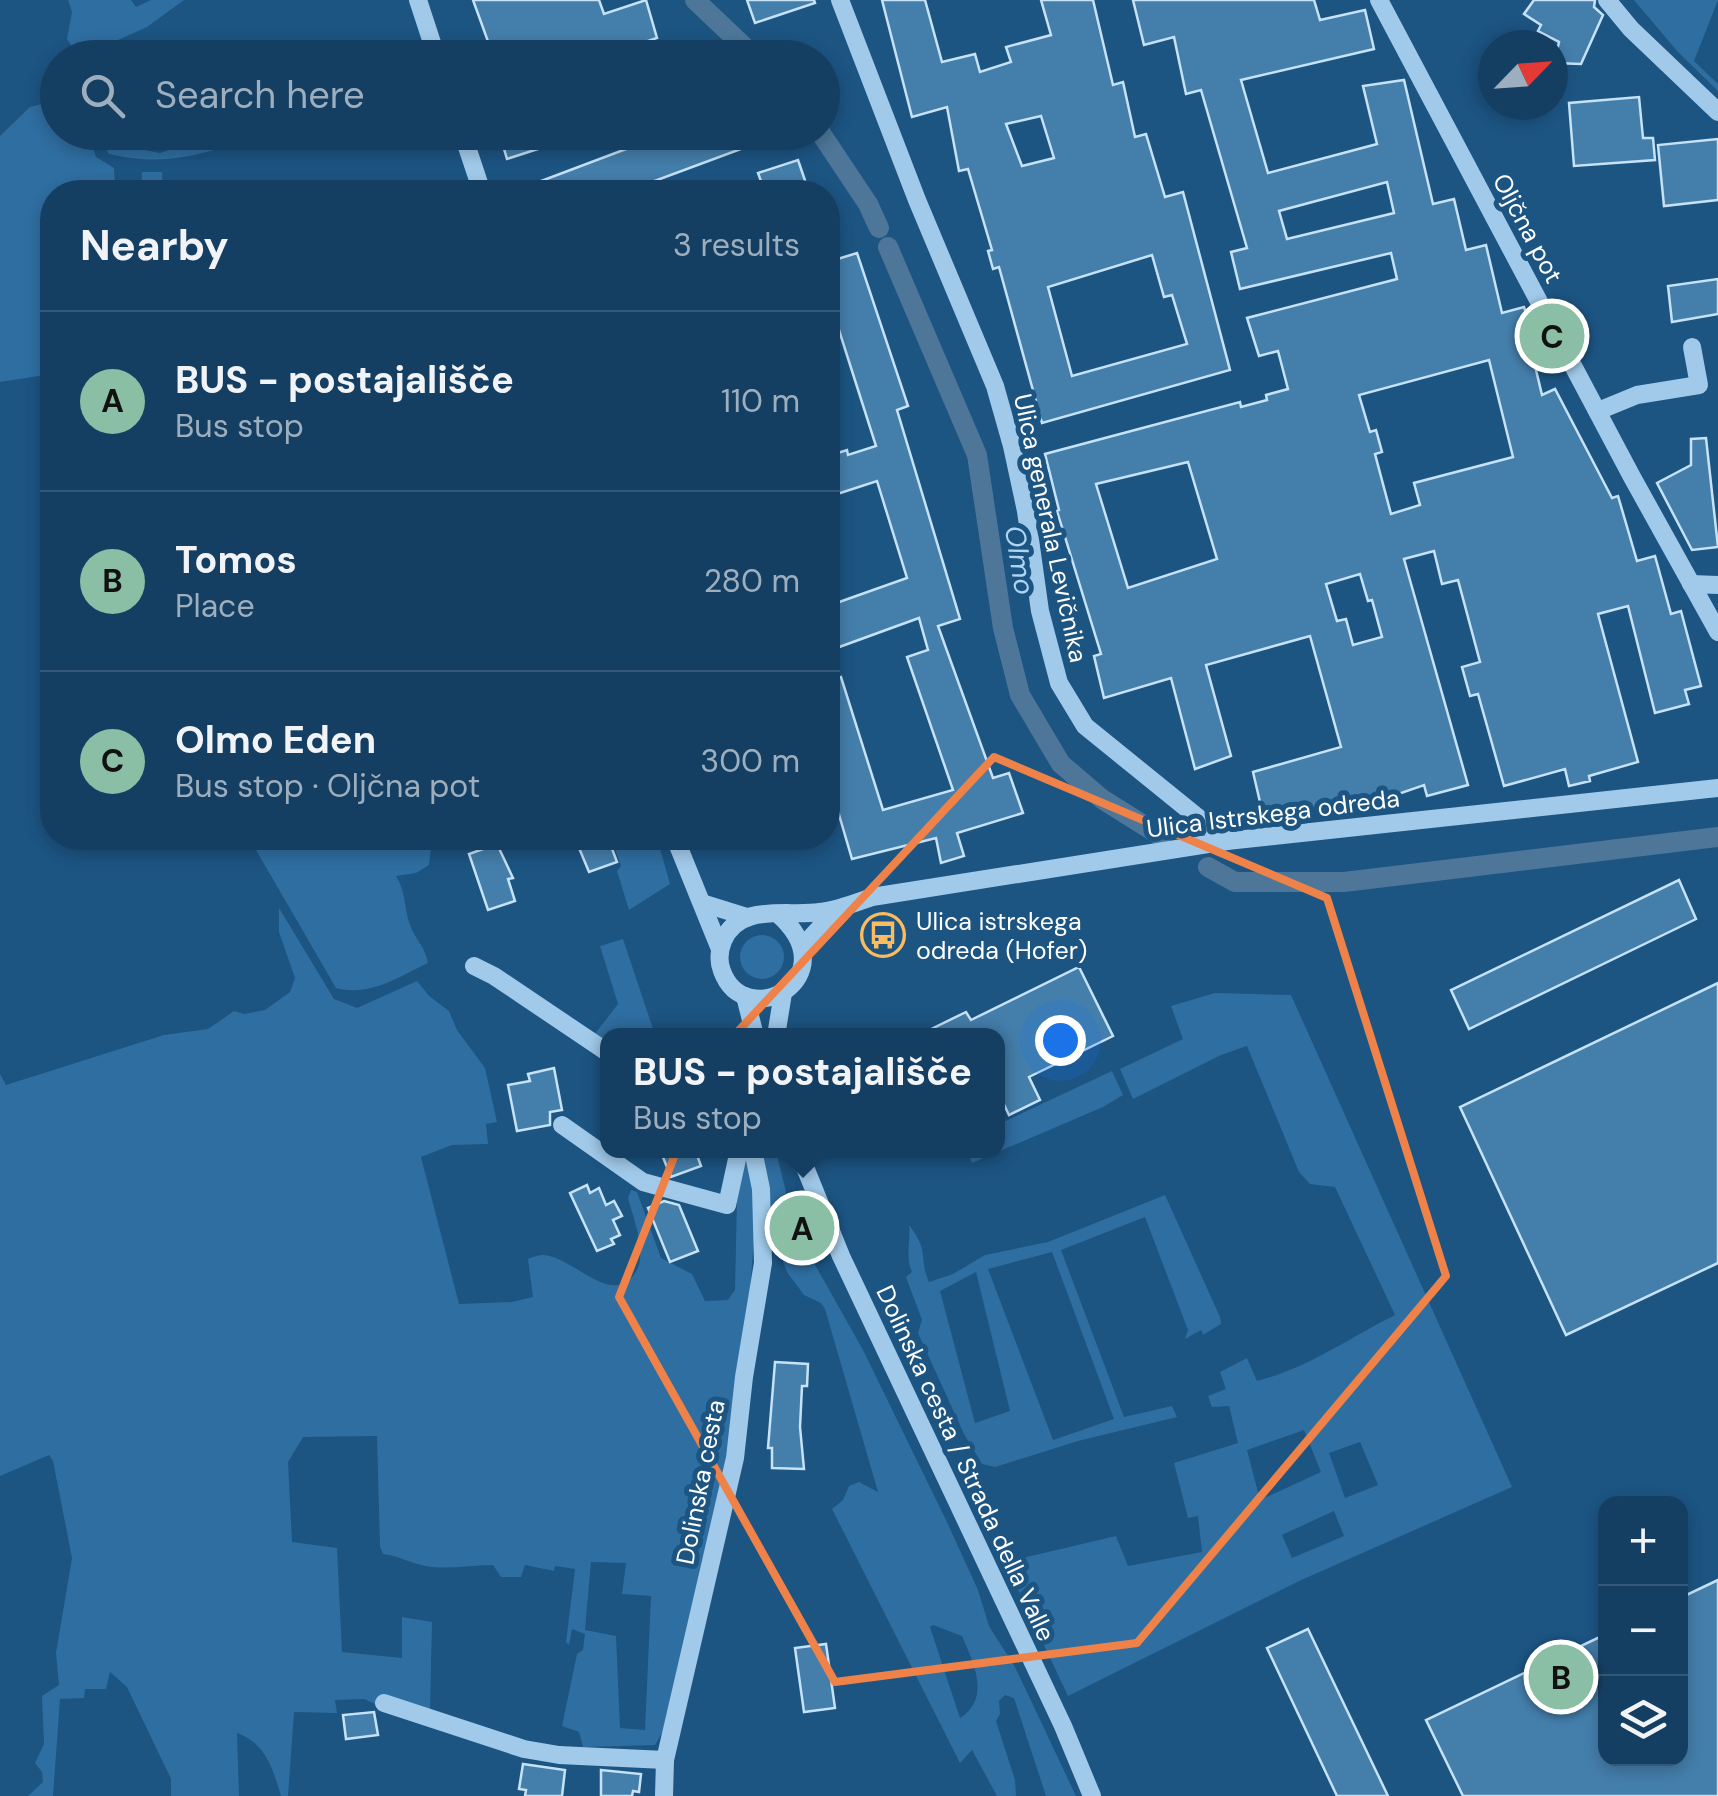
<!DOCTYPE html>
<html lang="en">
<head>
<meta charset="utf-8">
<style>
	body { margin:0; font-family:"DM Sans",sans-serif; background:#224a6b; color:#f1f3f6 }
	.controls { position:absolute; right:30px; bottom:30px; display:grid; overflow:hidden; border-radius:20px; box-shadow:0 5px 15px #0003 }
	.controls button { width:90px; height:90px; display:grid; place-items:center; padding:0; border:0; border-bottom:2px solid #345877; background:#153f62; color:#f1f3f6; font:50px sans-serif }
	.compass { position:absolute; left:1478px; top:30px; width:90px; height:90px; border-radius:50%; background:#153f62; box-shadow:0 5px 15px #0003; rotate:65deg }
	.you { position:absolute; left:1060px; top:1040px; width:35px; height:35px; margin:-25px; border:8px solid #fff; border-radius:50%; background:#1a73e8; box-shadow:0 0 0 15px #1a73e833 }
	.badge { display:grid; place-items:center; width:65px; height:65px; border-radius:50%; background:#8abfa5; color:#111; font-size:32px; font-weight:700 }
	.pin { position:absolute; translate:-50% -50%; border:5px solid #fff; box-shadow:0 2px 10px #0006 }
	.popup { position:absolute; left:600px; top:1028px; width:405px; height:130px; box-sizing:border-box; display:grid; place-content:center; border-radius:20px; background:#153f62; filter:drop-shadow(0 2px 8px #0005); font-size:32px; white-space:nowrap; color:#9dafbe }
	.popup b { font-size:38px; color:#f1f3f6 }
	.popup::after { content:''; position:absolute; left:50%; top:100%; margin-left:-20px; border:20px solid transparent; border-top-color:#153f62 }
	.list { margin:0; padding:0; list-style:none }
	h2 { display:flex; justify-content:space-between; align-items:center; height:130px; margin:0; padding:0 40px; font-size:42px }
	h2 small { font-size:32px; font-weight:400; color:#9dafbe }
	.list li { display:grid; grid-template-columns:65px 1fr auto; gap:30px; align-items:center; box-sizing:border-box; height:180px; padding:0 40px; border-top:2px solid #345877 }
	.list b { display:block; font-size:38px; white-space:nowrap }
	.list p { margin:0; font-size:32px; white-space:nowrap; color:#9dafbe }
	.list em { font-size:32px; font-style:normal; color:#9dafbe }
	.icon { flex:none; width:55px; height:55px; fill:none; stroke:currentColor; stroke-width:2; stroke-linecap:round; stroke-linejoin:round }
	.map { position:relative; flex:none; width:1718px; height:1796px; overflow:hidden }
	.search { position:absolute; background:#153f62; box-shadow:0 5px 15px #0003; left:40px; top:40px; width:800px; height:110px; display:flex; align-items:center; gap:25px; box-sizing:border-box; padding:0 35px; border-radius:55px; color:#9dafbe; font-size:38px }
	.panel { position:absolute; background:#153f62; box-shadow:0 5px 15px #0003; left:40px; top:180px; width:800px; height:670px; border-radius:40px }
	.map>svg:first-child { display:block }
	.green { fill:#2f6ea1; fill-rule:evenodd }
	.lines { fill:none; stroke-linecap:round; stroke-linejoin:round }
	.canal { stroke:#4d7698; stroke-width:20 }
	.building { fill:#447eab; stroke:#c6e2f7; stroke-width:2.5; fill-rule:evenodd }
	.minor { stroke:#a1caea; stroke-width:18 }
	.marked { fill:none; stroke:#ee8249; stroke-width:8; stroke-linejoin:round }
	.labels { text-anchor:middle; stroke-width:10; stroke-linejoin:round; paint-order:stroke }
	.street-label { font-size:25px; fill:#fff; stroke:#1c5482 }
	.poi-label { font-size:25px; fill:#fff; stroke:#1c5482; text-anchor:start }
	.water-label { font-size:28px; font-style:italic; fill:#add4f2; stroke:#1c5482 }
</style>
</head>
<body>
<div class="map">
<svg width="1718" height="1796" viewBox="0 0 1718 1796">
	<rect width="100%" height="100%" fill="#1c5482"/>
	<g class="green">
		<path d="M68,0H131L136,7L151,0H184L147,27L87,54V57L80,58L67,39L72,12Z"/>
		<path d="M1634,0H1718L1694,61L1718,84V91L1677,51Z"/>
		<path d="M57,76L58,132L88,133L96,157L114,168L115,188L141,190L142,172H162L163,192H52V374L0,382V136L30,107L54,101Z"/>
		<path d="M96,133L117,137L119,133H132L134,148L160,153L222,133H265C207,153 171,168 109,154Z"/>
		<path d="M249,838H382L387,846L408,838H432L429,865L416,873L396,876C406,891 404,909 410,925C416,941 424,944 428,963C398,977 370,997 336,988Z"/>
		<path d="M611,838H657L670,884L629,910L617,871L621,866Z"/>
		<path d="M279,908L334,999L357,1008L417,981L429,996L449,1011L457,1030L485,1068L497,1122L486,1124L488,1144L452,1145L421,1157L459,1304L512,1302L533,1297L528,1259C533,1257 538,1255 544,1255C571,1257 606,1300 629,1280C652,1261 634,1222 628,1198L631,1190L637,1192L661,1258L692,1274L705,1301L728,1300L735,1290L737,1198L742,1163L750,1162L757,1199L749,1305L737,1365L726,1467L668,1723L655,1745L583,1747L579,1732L562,1726L577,1654L583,1650L585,1634L572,1629L569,1645L566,1642L575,1569L555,1566L554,1571L525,1565L521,1577H501L493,1565C473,1565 452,1569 433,1567C415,1566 401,1556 383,1554L380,1547L377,1436L303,1437L288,1462L292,1542L337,1548L342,1652L402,1658V1617L432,1622L430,1711L385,1699L375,1704L364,1699L335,1700L337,1713L294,1712L288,1796H281C273,1770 266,1743 237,1733L239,1796H171V1779L127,1687L110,1672L106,1689H85L84,1698L60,1699L53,1796H28L43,1782L42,1772L35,1763L44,1744L42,1696L59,1685L56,1653L72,1558L53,1461L49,1455L0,1476V1074L6,1085L164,1035L208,1029L234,1011L244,1014L265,1010L290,992L295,978L279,932ZM591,1562L626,1563L622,1594L651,1596L645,1730L620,1728L616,1636L585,1630Z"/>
		<circle cx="762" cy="957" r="22"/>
		<path d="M623,939L655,1035L607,1036V1045L594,1035L618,1004L600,946Z"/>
		<path d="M1215,993L1291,995L1512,1487L1299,1581L1068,1696L1005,1562L1116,1536L1128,1566L1202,1552L1198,1516L1188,1518L1174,1463L1238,1443L1229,1406L1212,1407L1208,1396L1226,1389L1220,1372L1247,1358L1257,1381C1308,1368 1349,1338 1395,1315L1335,1187L1310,1184L1299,1172L1247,1046L1221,1055L1133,1099L1120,1069L1183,1039L1171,1006ZM1304,1430L1321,1472L1260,1500L1247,1450ZM1360,1442L1378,1485L1345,1498L1329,1453ZM1334,1511L1344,1536L1292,1558L1282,1535Z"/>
		<path d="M1112,1071L1123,1095L1103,1107L972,1163L967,1151L997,1150V1125Z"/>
		<path d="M759,1151H776L795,1229L863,1350L946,1520L978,1590L989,1626L1015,1667L1076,1796H1046L1014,1698L1005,1695L999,1701L1000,1714L996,1721L1015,1780L1016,1796H997L972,1750L960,1763L832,1509L843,1500L849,1486L859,1482L878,1492L825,1309L821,1303L804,1295L787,1272L776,1242ZM933,1625L962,1636C974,1664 991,1698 960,1718L930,1627Z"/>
		<path d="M1165,1195L1220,1317L1221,1324L1203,1335L1201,1330L1185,1339L1188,1330L1145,1217L1061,1250L1124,1417L1172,1406L1177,1417L1078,1441L995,1467L982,1464L964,1434L918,1333L922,1320L906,1277L912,1272C905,1259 911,1240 909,1225C930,1252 918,1255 929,1282L953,1274L985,1255L1048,1242ZM1052,1252L1114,1419L1053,1440L988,1269ZM976,1272L1010,1411L975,1423L940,1291Z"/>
	</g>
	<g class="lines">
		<g class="canal">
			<path d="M695,0L756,58"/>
			<path d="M820,132L868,204L879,228"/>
			<path d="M888,247L977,455L1003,628L1020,695L1061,764L1102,799L1161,836"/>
			<path d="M1208,867L1235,882H1344L1718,837"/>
		</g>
	</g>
	<g class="building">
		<path d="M473,0H599L604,14L646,0L657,38L598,58H494Z"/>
		<path d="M747,0H814L815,3L755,23Z"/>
		<path d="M882,0H925L942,62L975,54L980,72L1011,62L1006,47L1051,35L1041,0H1093L1113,85L1123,82L1135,137L1146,134L1165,197L1183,192L1230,370L1042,423L999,267L993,269L988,251L992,250L968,169L959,171L947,107L912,117ZM1041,116L1054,158L1022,166L1006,124ZM1152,255L1164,297L1172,295L1187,344L1072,376L1048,287Z"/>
		<path d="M1133,0H1314L1320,20L1365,10L1374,49L1241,80L1268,173L1377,144L1363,86L1404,80L1433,204L1454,199L1466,250L1486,245L1502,313L1524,307L1538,347L1531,349L1542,395L1555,389L1612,498L1618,496L1637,561L1655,556L1671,614L1681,611L1701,686L1685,690L1689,704L1655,713L1628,606L1598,614L1638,762L1589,776L1590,781L1569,786L1565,769L1504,786L1478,694L1470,696L1462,667L1480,662L1458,580L1442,584L1434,551L1404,559L1468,785L1427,796L1424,785L1358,808L1356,804L1324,814L1323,806L1304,811L1302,804L1263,815L1253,772L1341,747L1310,636L1206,665L1231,756L1195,769L1171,678L1104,698L1094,656L1101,654L1057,511L1059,510L1045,454L1240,402L1241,407L1267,400L1266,395L1288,389L1278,351L1259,356L1247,318L1397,279L1391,253L1240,289L1231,252L1247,248L1201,90L1186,94L1174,37L1144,45ZM1387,182L1394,213L1287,239L1279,211ZM1489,360L1513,457L1414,483L1420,505L1391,514L1375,454L1382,452L1376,430L1370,432L1359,395ZM1188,462L1217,559L1128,588L1096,484ZM1360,574L1368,601L1372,600L1382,637L1353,645L1346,619L1337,621L1326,584Z"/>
		<path d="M1534,0H1595L1594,7L1603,15L1581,64L1554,63L1559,42L1538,31L1541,25L1524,14Z"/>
		<path d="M1639,97L1643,138H1653L1655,160L1574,166L1569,103Z"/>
		<path d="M499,132H578V136L507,159Z"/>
		<path d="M671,132L781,134L625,192H512Z"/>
		<path d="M1718,139V200L1664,206L1658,145Z"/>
		<path d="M798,160L809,192H765L758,173Z"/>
		<path d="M857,253L908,406L897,410L960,619L938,626L993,778L1009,773L1023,813L957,833L964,856L941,863L936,838L852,859L828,777V681L841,677L883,810L953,790L907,657L928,650L919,618L831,650L828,638V606L907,578L877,481L828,497V456L847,450L848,455L876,446L830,302L828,303V262Z"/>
		<path d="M1718,279V314L1672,322L1668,286Z"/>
		<path d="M1706,438L1718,547L1692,550L1657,483L1691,465V439Z"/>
		<path d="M579,838H608L617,862L589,872L577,843L581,841Z"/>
		<path d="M497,844L513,878L508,879L515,901L488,910L469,854Z"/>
		<path d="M1679,880L1696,919L1469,1029L1451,990Z"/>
		<path d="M1079,967L1113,1036L1029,1077L1040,1100L1009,1115L997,1090V1036H917L966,1012L971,1020Z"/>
		<path d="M1718,983V1263L1566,1335L1460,1107Z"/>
		<path d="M554,1068L562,1110L550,1112V1125L517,1131L508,1085L530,1081L528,1074Z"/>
		<path d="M660,1150H683L685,1156L696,1152L701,1166L671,1177Z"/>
		<path d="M587,1185L590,1193L599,1188L606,1205L614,1201L622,1216L613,1220L620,1235L611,1239L614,1244L597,1251L570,1193Z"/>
		<path d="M664,1201L679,1205L698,1251L670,1262L648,1208Z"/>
		<path d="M775,1362L808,1364L807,1386H802L800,1427L804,1469L772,1468V1448H768Z"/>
		<path d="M1718,1580V1796H1463L1426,1720L1606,1634V1758H1680V1598Z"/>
		<path d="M1308,1629L1388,1796H1337L1267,1648Z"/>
		<path d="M826,1644L835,1708L804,1712L795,1648Z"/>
		<path d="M374,1712L378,1735L346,1739L343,1715Z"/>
		<path d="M523,1764L565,1770L562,1796H525L526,1790L519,1789Z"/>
		<path d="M601,1770L641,1774L639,1792L633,1791L632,1796H601Z"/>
	</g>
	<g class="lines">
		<g class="minor">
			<path d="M418,0L437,58"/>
			<path d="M840,0L917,200L995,386L1012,446L1026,511L1040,611L1059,683L1085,726L1227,841"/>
			<path d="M1379,0L1632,477L1718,632"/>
			<path d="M1607,0L1631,29L1718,112"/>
			<path d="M462,132L482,192"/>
			<path d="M1598,411L1637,395L1699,385L1692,347"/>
			<path d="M1691,584L1718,585"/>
			<path d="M675,838L720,949"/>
			<path d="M702,903L747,917"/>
			<path d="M778,914C850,978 745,1034 722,971C718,961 719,951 723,941C739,902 788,917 820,912C838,910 855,903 872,897L1227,841L1718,788"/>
			<path d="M803,946L837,909"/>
			<path d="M474,966L494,976L607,1052"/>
			<path d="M745,996L755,1036"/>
			<path d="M776,1036L783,993"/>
			<path d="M562,1125L643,1182L727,1205L739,1150"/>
			<path d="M798,1150L841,1256L1063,1726L1092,1796"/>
			<path d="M384,1703L524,1749L559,1755L665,1760L735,1458L744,1377L763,1263L761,1189L753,1150"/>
			<path d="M664,1796L665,1760"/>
		</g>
	</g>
	<path class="marked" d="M994,757L1327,898L1446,1276L1137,1643L835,1682L619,1297L713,1058Z"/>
	<defs>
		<g id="bus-ring" transform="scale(2.25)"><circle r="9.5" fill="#1c5482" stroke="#fabc5f" stroke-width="1.5"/><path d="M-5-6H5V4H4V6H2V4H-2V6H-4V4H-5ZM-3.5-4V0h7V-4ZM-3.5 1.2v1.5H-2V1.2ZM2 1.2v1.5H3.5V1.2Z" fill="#fabc5f"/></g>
	</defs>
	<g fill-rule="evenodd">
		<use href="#bus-ring" x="883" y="935"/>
	</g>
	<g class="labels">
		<g class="street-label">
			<text transform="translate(1528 228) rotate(62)" y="9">Oljčna pot</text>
			<text transform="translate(1051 528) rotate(78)" y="9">Ulica generala Levičnika</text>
			<text transform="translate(1273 813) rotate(-7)" y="9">Ulica Istrskega odreda</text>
			<text transform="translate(966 1463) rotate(65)" y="9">Dolinska cesta / Strada della Valle</text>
			<text transform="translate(700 1482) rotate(-79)" y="9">Dolinska cesta</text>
		</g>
		<g class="poi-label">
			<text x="916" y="930">Ulica istrskega<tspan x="916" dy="29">odreda (Hofer)</tspan></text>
		</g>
		<g class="water-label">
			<text transform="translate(1020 560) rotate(81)" y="10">Olmo</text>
		</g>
	</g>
</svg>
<div class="controls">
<button>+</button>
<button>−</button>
<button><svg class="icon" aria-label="layers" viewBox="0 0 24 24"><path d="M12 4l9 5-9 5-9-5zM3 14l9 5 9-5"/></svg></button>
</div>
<svg class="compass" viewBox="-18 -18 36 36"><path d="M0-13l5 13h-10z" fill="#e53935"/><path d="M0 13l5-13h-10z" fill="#9dafbe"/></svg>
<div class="you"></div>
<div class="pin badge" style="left:802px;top:1228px">A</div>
<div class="popup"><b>BUS - postajališče</b>Bus stop</div>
<div class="pin badge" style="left:1561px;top:1677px">B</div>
<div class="pin badge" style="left:1552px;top:336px">C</div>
<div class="search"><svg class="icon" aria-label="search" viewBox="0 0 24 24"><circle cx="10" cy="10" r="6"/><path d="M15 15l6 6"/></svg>Search here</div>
<section class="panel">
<h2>Nearby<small>3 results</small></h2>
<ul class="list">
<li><span class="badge">A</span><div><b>BUS - postajališče</b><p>Bus stop</p></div><em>110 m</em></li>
<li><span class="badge">B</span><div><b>Tomos</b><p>Place</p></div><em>280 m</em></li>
<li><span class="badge">C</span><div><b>Olmo Eden</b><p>Bus stop · Oljčna pot</p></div><em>300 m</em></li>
</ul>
</section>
</div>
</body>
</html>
